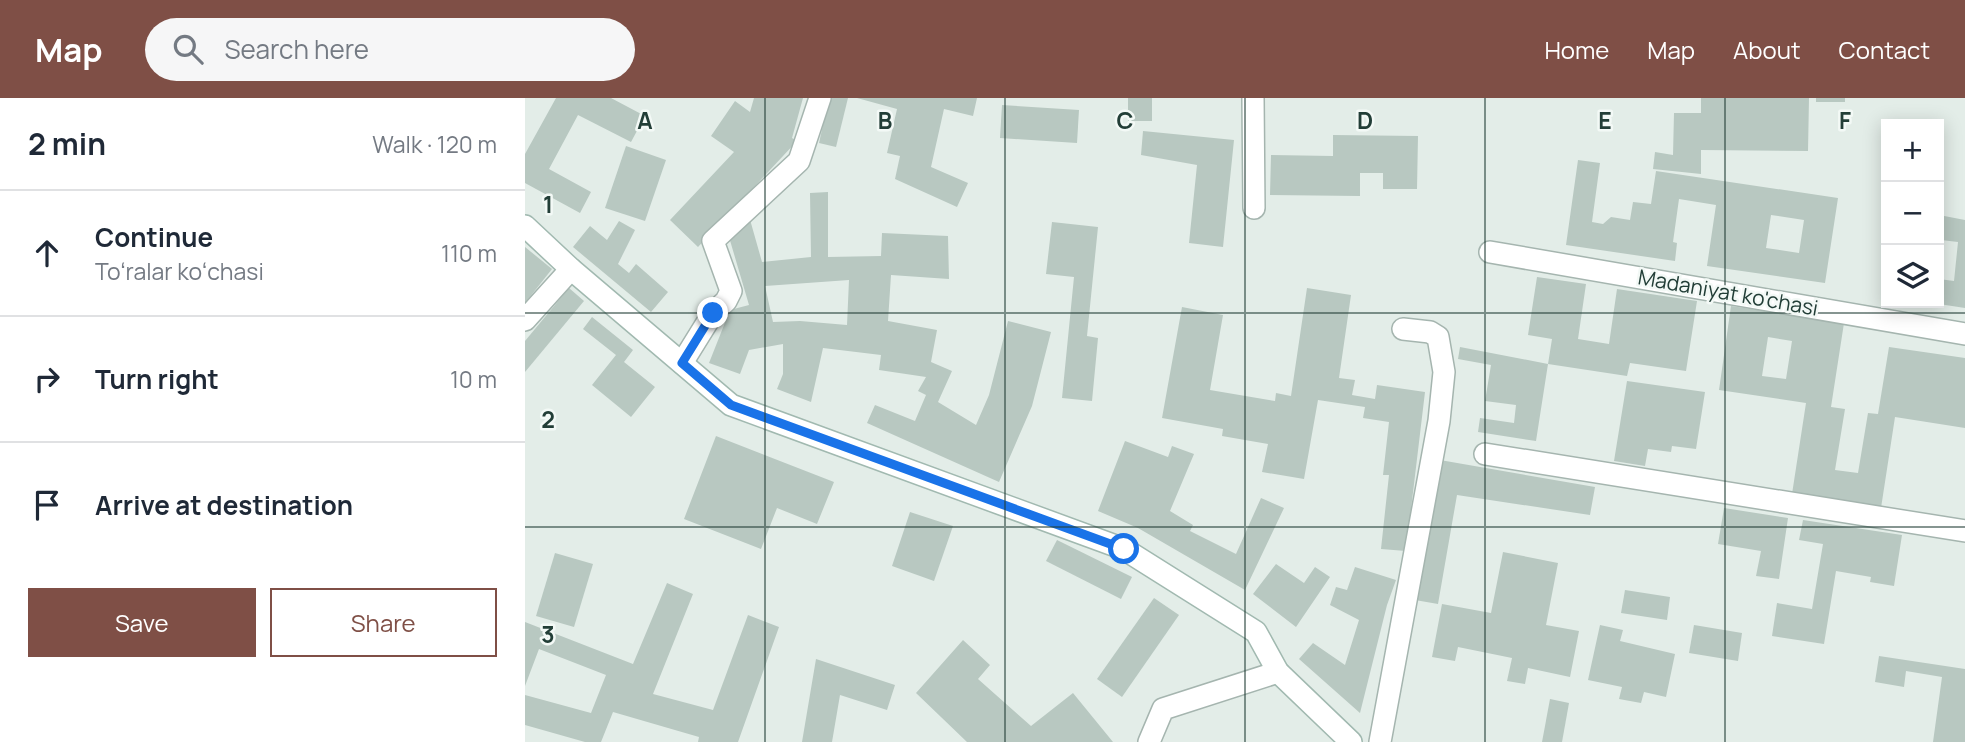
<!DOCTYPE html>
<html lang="en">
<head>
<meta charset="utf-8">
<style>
	body { margin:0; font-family:Manrope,sans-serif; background:#f6f6f7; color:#1f2937 }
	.controls { position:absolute; right:21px; top:21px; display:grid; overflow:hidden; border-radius:0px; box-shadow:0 4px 18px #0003 }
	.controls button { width:63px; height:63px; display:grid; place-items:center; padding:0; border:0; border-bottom:2px solid #e0e1e3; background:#fff; color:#1f2937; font:35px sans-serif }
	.stop { position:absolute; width:21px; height:21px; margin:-16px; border:5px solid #1a73e8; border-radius:50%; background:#fff }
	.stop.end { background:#1a73e8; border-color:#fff; box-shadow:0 2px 7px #0008 }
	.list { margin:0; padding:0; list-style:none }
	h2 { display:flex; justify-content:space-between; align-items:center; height:91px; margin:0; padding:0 28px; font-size:30px }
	h2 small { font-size:23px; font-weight:400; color:#747a83 }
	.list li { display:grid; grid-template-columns:46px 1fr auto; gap:21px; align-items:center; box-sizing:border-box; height:126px; padding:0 28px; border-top:2px solid #e0e1e3 }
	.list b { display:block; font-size:26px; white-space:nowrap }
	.list p { margin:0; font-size:23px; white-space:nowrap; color:#747a83 }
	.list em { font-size:23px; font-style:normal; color:#747a83 }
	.actions { display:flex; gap:14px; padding:21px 28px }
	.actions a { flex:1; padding:16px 0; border:2px solid #7f4f46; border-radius:0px; text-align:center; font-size:24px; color:#7f4f46 }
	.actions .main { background:#7f4f46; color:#fff }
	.icon { flex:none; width:38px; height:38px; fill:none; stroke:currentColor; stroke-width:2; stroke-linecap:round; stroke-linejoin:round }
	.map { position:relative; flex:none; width:1440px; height:644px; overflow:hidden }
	header { display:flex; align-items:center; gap:42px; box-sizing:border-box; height:98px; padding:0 35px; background:#7f4f46; color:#fff }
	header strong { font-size:33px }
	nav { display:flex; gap:38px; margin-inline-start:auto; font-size:24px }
	.search { width:490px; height:63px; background:#f6f6f7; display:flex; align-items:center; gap:18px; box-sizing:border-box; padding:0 24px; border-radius:38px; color:#747a83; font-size:26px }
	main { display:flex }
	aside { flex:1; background:#fff }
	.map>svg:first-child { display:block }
	.building { fill:#b8c8c1; fill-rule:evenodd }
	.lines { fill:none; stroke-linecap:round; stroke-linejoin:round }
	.street-casing { stroke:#a5b5af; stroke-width:24 }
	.secondary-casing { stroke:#a1b9b0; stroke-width:24 }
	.street { stroke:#fff; stroke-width:21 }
	.secondary { stroke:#fff; stroke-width:21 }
	.route { stroke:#1a73e8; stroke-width:9 }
	.grid { fill:none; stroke:#223e37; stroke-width:2; stroke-opacity:0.55 }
	.labels { text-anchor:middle; stroke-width:5; stroke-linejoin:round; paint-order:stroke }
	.street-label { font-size:21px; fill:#223e37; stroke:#f3f9f6 }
	.grid-label { font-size:23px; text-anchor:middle; font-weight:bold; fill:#223e37; stroke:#f3f9f6; stroke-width:5; stroke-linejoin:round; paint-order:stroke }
</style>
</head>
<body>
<header>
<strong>Map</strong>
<div class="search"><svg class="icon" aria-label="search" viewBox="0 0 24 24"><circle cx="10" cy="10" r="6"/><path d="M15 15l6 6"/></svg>Search here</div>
<nav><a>Home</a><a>Map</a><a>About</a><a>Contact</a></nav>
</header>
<main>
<aside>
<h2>2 min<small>Walk · 120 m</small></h2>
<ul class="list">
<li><svg class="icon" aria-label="ahead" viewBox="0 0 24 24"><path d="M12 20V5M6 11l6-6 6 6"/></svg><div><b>Continue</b><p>Toʻralar koʻchasi</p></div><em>110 m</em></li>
<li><svg class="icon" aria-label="right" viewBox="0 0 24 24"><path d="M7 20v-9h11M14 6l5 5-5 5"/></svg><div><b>Turn right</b></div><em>10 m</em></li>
<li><svg class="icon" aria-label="arrive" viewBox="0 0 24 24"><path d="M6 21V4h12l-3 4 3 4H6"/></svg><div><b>Arrive at destination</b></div></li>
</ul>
<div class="actions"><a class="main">Save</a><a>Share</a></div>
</aside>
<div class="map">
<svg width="1440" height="644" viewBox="0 0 1440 644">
	<rect width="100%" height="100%" fill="#e3ede8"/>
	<g class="building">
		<path d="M31,0H86L120,18L106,44L53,17L24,71L66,94L55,115L0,85V56Z"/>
		<path d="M229,0H278L267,40L272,43L173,149L145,122L209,54L186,38L210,3L225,14Z"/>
		<path d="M304,0H323L311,49L294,45Z"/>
		<path d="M332,0H452L448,18L419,11L406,69L443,85L432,109L370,81L375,58L362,55L372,11Z"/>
		<rect x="603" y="0" width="24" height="23"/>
		<path d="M1176,0H1284L1283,53L1176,52V76L1128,71L1130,54L1148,57L1149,15H1176Z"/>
		<rect x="1291" y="0" width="29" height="4"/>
		<path d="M477,7L554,12L552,45L475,40Z"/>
		<path d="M618,33L709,42L698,149L664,145L672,67L616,57Z"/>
		<path d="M808,37L893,38L892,91H858V75H835V98L745,97L746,57L808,58Z"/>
		<path d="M101,48L141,62L120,123L80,110Z"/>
		<path d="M1053,62L1075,65L1067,124L1078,126L1086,119L1105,122L1108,104L1126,106L1131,73L1313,100L1300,185L1182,168L1191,107L1154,101L1148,144L1152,145L1150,163L1041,147ZM1246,117L1279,122L1274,155L1241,150Z"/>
		<path d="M303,94V159L356,158L357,135L423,138L424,181L366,177L363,223L412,232L406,264L427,273L413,304L451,327L464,297L483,223L526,234L507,308L474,384L342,325L350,307L390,323L401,297L393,293L401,279L354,272L356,257L298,250L286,304L252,291L258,276V246L224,252L215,276L184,265L205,212L224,207L204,139L224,118L237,164L286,159L285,95ZM324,182L322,227L275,223L248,224L240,188Z"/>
		<path d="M1414,117L1440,122V210L1414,206V181L1429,183L1433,144L1416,142L1414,150Z"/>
		<path d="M94,123L110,132L93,166L104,175L111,166L143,194L126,214L48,149L65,128L82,142Z"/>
		<path d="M527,124L573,129L562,238L573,240L567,303L537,300L549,179L521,176Z"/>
		<path d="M0,149L27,171L0,205Z"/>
		<path d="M1012,179L1061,186L1053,241L1084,246L1092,191L1172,203L1161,273L1105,265L1102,278L1023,266L1027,241L1003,237Z"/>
		<path d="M44,190L59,203L0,274V243Z"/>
		<path d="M782,190L826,197L814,280L830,282L827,297L850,301L852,287L900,294L881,453L856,451L864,377H858L864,324L838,320L840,309L793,302L779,381L737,374L743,346L697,338L698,331L637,320L657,209L698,217L685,292L750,303L751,295L766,298Z"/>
		<path d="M1206,208L1319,225L1306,309L1320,311L1310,372L1333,375L1343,315L1353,316L1364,249L1440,260V330L1370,319L1356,410L1267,396L1281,305L1194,292ZM1243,239L1267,243L1261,281L1237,278Z"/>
		<path d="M67,219L108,252L99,264L130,289L106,319L67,287L91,257L58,231Z"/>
		<path d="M935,249L1023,266L1011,343L953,334L955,320L989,325L991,307L960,303L966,267L933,261Z"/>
		<path d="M1102,283L1180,294L1171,351L1147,348L1146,354L1123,351L1120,368L1089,363Z"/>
		<path d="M191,338L309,384L292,426L252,410L236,451L159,421Z"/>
		<path d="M600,343L643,359L647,348L669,356L645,413L668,427L665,433L711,456L736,400L759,410L720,492L613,430L573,413Z"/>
		<path d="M915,362L1070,389L1065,417L932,397L913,506L890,502Z"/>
		<path d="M1199,410L1263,420L1254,481L1231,478L1236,453L1193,446Z"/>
		<path d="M385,414L428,428L409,483L367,468Z"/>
		<path d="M1278,422L1377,437L1369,488L1345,484L1346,479L1311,473L1299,546L1247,538L1252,505L1287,511L1298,446L1274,442Z"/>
		<path d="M532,442L607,479L596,501L521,463Z"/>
		<path d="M978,454L1033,465L1021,527L1054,533L1045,579L1003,570L1000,586L982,583L987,560L933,549L930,563L907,559L917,506L966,515Z"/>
		<path d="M30,455L68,466L49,529L11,518Z"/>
		<path d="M751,466L779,485L790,469L805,479L771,529L728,496Z"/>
		<path d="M830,469L871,482L862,507L835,615L774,561L788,545L820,567L834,522L805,507L811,489L822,492Z"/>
		<path d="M142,485L168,496L128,596L188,612L223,517L254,529L213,644H173L174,639L88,614L76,644H60L0,627V597L66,615L81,577L14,551L0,588V524L108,566Z"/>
		<path d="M1100,492L1145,499L1142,522L1096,515Z"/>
		<path d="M629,500L654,517L597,599L572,581Z"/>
		<path d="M1075,527L1098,532L1095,543L1150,556L1141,599L1119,594L1116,605L1094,601L1097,589L1063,582Z"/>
		<path d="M1169,527L1217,535L1213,563L1164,555Z"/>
		<path d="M438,542L465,567L453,581L506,628L548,595L588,644H442L391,595Z"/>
		<path d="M1354,558L1440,571V644H1408L1417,579L1381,573L1379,589L1350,584Z"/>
		<path d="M291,561L370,587L362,612L315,597L307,644H277Z"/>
		<path d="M1025,601L1044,605L1037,644H1017Z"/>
	</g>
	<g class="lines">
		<g class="street-casing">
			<g id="street">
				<path d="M728,0L729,110"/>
				<path d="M965,154L1440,236"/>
				<path d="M0,222L46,171"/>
				<path d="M157,265L188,215L201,203L206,193L188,143L274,63L295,0"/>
				<path d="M960,356L1440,433"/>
				<path d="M624,644L638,611L753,574"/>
				<path d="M855,644L914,323L919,274L913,239L905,234L878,231"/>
			</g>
		</g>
		<g class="secondary-casing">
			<path id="secondary" d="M0,128L46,171L206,307L599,451L731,534L753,574L826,644"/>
		</g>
		<use href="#street" class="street"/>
		<use href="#secondary" class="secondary"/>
	</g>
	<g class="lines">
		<path class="route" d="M188,215L157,265L206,307L599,451"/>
	</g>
	<path class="grid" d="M240,0V644M480,0V644M720,0V644M960,0V644M1200,0V644M0,215H1440M0,429H1440"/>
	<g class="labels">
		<g class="street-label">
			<text transform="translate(1203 195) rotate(10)" y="7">Madaniyat ko'chasi</text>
		</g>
	</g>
	<g class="grid-label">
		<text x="120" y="31">A</text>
		<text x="360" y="31">B</text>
		<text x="600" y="31">C</text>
		<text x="840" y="31">D</text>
		<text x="1080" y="31">E</text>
		<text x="1320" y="31">F</text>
		<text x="23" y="115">1</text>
		<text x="23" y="330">2</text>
		<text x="23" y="545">3</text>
	</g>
</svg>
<div class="controls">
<button>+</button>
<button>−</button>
<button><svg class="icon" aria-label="layers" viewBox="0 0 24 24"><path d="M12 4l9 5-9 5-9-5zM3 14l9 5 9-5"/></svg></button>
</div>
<div class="stop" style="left:599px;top:451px"></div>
<div class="stop end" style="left:188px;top:215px"></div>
</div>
</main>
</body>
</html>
